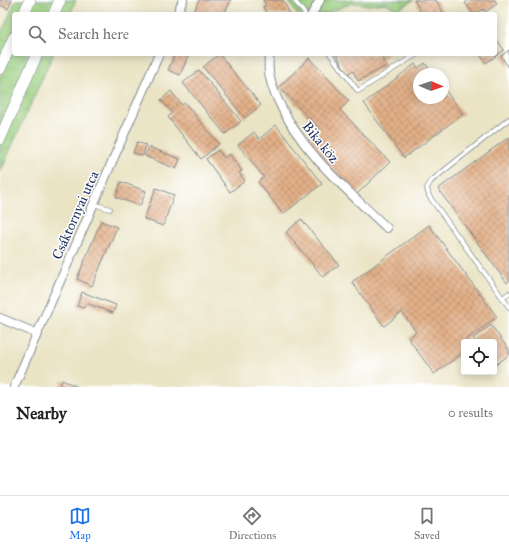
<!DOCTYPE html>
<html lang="en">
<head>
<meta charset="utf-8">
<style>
	body { margin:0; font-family:"IM FELL Great Primer",serif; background:#f6f6f6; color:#202124 }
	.controls { position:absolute; right:12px; bottom:12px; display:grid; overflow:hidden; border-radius:4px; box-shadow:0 2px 10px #0003 }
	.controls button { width:36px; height:36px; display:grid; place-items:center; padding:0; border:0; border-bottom:1px solid #e0e0e0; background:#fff; color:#202124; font:20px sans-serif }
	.compass { position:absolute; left:413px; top:68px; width:36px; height:36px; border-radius:50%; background:#fff; box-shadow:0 2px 10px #0003; rotate:92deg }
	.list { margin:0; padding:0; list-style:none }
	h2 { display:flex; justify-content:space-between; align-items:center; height:52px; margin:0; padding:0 16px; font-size:17px }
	h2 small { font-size:13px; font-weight:400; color:#757577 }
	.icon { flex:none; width:22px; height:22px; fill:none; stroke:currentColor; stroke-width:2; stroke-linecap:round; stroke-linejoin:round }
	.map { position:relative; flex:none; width:509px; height:387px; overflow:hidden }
	.search { position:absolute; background:#fff; box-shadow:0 2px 10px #0003; left:12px; right:12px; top:12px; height:44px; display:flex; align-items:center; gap:10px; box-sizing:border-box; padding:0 14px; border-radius:4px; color:#757577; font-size:15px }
	.sheet { height:108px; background:#fff }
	nav { display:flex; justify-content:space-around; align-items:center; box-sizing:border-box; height:56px; border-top:1px solid #e0e0e0; background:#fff; font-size:11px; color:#757577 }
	nav a { display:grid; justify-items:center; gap:2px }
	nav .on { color:#1a73e8 }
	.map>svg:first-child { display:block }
	.park { fill:url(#park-crowns); stroke:#5b7f6f }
	.building { fill:url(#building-cross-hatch) }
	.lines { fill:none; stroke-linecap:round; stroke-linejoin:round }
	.lane-casing { stroke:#828a91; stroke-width:5.5 }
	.street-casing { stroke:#828a91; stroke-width:10 }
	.secondary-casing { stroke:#828a91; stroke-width:12 }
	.lane { stroke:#fff; stroke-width:4 }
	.street { stroke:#fff; stroke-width:8 }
	.secondary { stroke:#fff; stroke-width:11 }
	.labels { text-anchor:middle; stroke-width:3; stroke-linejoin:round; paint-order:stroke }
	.street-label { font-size:14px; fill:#1b2f5e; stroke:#fff }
</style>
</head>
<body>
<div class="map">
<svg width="509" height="387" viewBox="0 0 509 387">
	<defs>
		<pattern id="park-crowns" width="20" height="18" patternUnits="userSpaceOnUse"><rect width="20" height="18" fill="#9bcf80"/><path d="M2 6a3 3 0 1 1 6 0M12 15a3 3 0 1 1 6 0" fill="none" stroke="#85b271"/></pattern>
		<pattern id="building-cross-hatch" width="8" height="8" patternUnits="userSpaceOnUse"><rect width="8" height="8" fill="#e3b088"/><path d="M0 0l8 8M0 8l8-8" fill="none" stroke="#b79072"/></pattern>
	</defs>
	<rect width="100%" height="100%" fill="#fff"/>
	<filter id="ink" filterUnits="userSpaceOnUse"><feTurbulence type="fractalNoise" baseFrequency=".025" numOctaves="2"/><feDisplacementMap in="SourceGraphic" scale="8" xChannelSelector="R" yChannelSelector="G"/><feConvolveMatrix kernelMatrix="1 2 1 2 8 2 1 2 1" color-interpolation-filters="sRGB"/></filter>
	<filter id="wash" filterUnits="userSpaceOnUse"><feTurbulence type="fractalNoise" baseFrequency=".012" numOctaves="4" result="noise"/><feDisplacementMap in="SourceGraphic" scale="16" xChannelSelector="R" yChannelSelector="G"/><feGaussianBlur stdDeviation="0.9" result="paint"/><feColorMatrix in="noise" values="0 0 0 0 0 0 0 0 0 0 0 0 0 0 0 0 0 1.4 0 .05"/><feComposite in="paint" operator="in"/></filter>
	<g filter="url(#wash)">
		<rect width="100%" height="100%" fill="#eae4c4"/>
		<g class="park">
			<path d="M16,0H76L70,14H14V54H53L0,173V36Z"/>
			<path d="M288,0H414L397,10L386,3L369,5L353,3L329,12L330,14H297Z"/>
		</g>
		<g id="blocks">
			<g class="building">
				<path d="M0,0H12L8,9L0,5Z"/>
				<path d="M199,0H231L224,14H193Z"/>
				<path d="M263,0H283L290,14H267L263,7L266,6Z"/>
				<path d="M414,0H436L444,14H422Z"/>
				<path d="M469,0H495L497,4L485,12L483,9L476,14H473L465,3Z"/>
				<path d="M495,37L504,50L486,63L480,54H495Z"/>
				<path d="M509,50V68L501,56Z"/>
				<path d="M175,54H189L180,75L168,70Z"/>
				<path d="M219,54L261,105L245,118L203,67Z"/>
				<path d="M336,54H390L382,58L386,66L358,81L353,71L347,74Z"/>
				<path d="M309,58L349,101L340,110L390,162L357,194L307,142L320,129L279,87Z"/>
				<path d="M425,63L433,74H419V98H443V87L463,114L404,158L364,103L415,64L418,68Z"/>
				<path d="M199,70L241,121L225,134L183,83Z"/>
				<path d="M171,91L182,105L185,103L219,144L201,159L168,117L172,113L161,100Z"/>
				<path d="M276,125L322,184L283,214L258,182L264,177L238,145L254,132L259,139Z"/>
				<path d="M509,137V281L507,283L438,189Z"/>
				<path d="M137,142L146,145L143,156L133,153Z"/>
				<path d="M149,147L180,159L176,169L145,156Z"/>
				<path d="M218,150L224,158L229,154L242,171L239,173L245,181L230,192L206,159Z"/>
				<path d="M121,182L146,191L140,206L116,197Z"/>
				<path d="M156,188L174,195L163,226L144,219Z"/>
				<path d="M301,219L339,265L323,277L286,232Z"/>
				<path d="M101,221L117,227L92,286L77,279Z"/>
				<path d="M429,225L497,317L466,340L468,342H464V352L434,374L408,338L416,332L402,312L384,326L352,282Z"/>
				<path d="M82,292L116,305L113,313L86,303L84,308L77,306Z"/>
				<path d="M491,325L509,350V355L494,366V342H476L473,338Z"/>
				<path d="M62,380L78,387H59Z"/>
			</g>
		</g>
	</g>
	<g filter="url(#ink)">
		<use href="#blocks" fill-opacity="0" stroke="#828a91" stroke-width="1"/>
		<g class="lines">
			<g class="lane-casing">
				<g id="lane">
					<path d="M294,0L305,14"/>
					<path d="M330,54L358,91L417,54"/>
					<path d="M509,119L431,181L427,188L429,196L509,307"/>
					<path d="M94,204L110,209"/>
					<path d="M503,298L509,293"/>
				</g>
			</g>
			<g class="street-casing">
				<g id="street">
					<path d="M177,14L183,0"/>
					<path d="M312,14L320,0"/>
					<path d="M270,54C266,69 271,85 277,98C300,151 346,189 387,228"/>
					<path d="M0,318L38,334"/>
					<path d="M14,387L159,54"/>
				</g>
			</g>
			<g class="secondary-casing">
				<g id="secondary">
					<path d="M24,14L30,0"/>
					<path d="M54,14L60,0"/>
					<path d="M0,69L14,37"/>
					<path d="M0,139L37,54"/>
				</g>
			</g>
			<use href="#lane" class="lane"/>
			<use href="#street" class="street"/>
			<use href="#secondary" class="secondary"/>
		</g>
	</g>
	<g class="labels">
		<g class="street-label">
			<text transform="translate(321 142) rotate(51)" y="5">Bika köz</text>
			<text transform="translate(75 215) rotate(-66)" y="5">Csáktornyai utca</text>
		</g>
	</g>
</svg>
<div class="controls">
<button><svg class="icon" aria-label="locate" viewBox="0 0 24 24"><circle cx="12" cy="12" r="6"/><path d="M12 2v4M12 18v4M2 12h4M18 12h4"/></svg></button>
</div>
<svg class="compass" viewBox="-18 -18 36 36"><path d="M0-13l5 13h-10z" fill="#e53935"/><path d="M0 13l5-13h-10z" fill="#757577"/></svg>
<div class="search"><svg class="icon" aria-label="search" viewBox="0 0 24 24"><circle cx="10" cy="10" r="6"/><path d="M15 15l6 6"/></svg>Search here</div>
</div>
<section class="sheet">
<h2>Nearby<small>0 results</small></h2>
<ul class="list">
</ul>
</section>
<nav>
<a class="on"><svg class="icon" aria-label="map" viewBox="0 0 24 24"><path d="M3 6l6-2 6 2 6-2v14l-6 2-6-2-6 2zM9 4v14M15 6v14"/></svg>Map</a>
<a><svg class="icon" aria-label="directions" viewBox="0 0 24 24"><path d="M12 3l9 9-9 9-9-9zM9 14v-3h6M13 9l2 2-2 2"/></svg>Directions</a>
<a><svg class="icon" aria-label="saved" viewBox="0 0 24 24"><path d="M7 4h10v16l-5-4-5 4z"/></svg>Saved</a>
</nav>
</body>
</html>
